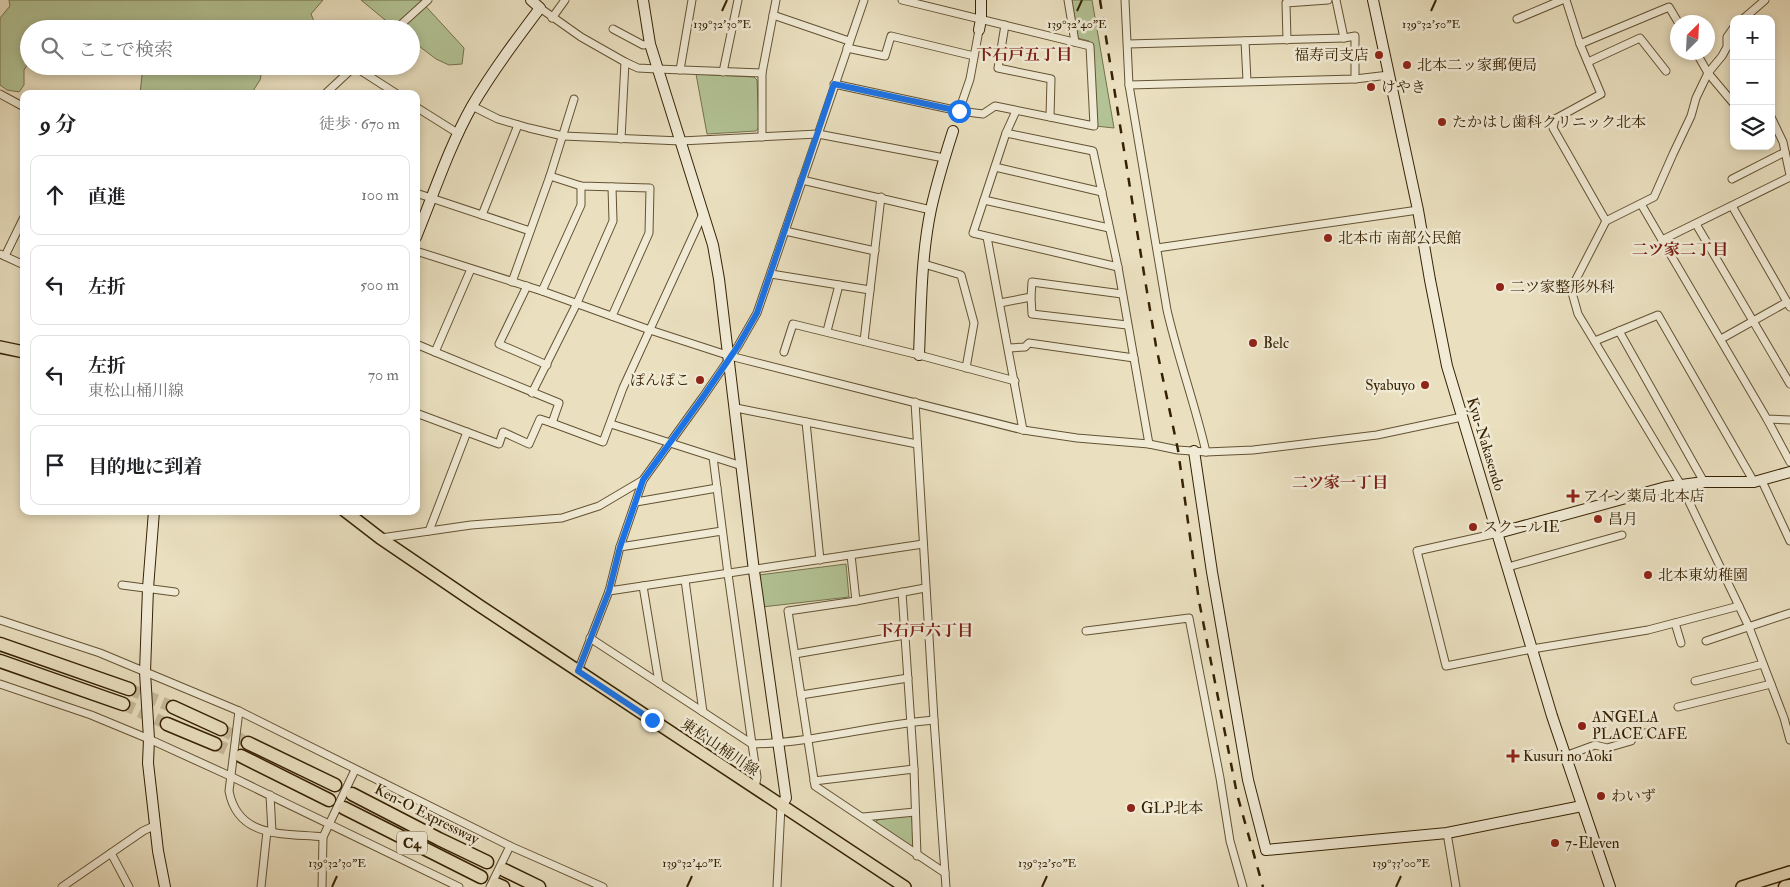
<!DOCTYPE html>
<html lang="ja">
<head>
<meta charset="utf-8">
<style>
	body { margin:0; font-family:"IM FELL Double Pica","Noto Serif JP",serif; background:#f6f6f6; color:#202124 }
	.controls { position:absolute; right:15px; top:15px; display:grid; overflow:hidden; border-radius:10px; box-shadow:0 2px 8px #0003 }
	.controls button { width:45px; height:45px; display:grid; place-items:center; padding:0; border:0; border-bottom:1px solid #e0e0e0; background:#fff; color:#202124; font:25px sans-serif }
	.compass { position:absolute; left:1670px; top:15px; width:45px; height:45px; border-radius:50%; background:#fff; box-shadow:0 2px 8px #0003; rotate:24deg }
	.stop { position:absolute; width:15px; height:15px; margin:-11px; border:4px solid #1a73e8; border-radius:50%; background:#fff }
	.stop.end { background:#1a73e8; border-color:#fff; box-shadow:0 1px 5px #0008 }
	.list { margin:0; padding:0; list-style:none }
	h2 { display:flex; justify-content:space-between; align-items:center; height:65px; margin:0; padding:0 20px; font-size:21px }
	h2 small { font-size:16px; font-weight:400; color:#757577 }
	.list li { display:grid; grid-template-columns:32px 1fr auto; gap:15px; align-items:center; box-sizing:border-box; height:80px; margin:0 10px 10px; padding:0 10px; border:1px solid #e0e0e0; border-radius:10px }
	.list b { display:block; font-size:19px; white-space:nowrap }
	.list p { margin:0; font-size:16px; white-space:nowrap; color:#757577 }
	.list em { font-size:16px; font-style:normal; color:#757577 }
	.icon { flex:none; width:28px; height:28px; fill:none; stroke:currentColor; stroke-width:2; stroke-linecap:round; stroke-linejoin:round }
	.map { position:relative; flex:none; width:1790px; height:887px; overflow:hidden }
	.search { position:absolute; background:#fff; box-shadow:0 2px 8px #0003; left:20px; top:20px; width:400px; height:55px; display:flex; align-items:center; gap:12px; box-sizing:border-box; padding:0 18px; border-radius:28px; color:#757577; font-size:19px }
	.panel { position:absolute; background:#fff; box-shadow:0 2px 8px #0003; left:20px; top:90px; width:400px; height:425px; border-radius:10px }
	.map>svg:first-child { display:block }
	.green { fill:#b3c395; stroke:#74724c }
	.lines { fill:none; stroke-linecap:round; stroke-linejoin:round }
	.highway-tunnel { stroke:#c6ba9a; stroke-width:12; stroke-dasharray:12 6; stroke-linecap:butt }
	.street-casing { stroke:#635232; stroke-width:9 }
	.secondary-casing { stroke:#362202; stroke-width:12 }
	.primary-casing { stroke:#362202; stroke-width:14 }
	.highway-casing { stroke:#362202; stroke-width:15 }
	.street { stroke:#f1ebd6; stroke-width:7 }
	.secondary { stroke:#f1ebd6; stroke-width:10 }
	.primary { stroke:#eae0c0; stroke-width:11 }
	.highway { stroke:#eae0c0; stroke-width:12 }
	.rail { stroke:#362202; stroke-width:2.5; stroke-dasharray:9 9; stroke-linecap:butt }
	.route { stroke:#1a73e8; stroke-width:6 }
	.ticks { fill:none; stroke:#362202; stroke-width:2 }
	.poi-dot { fill:#8f2418; stroke:#f1ebd6; stroke-width:2 }
	.labels { text-anchor:middle; stroke-width:5; stroke-linejoin:round; paint-order:stroke }
	.shield { fill:#f1ebd6; stroke:#6e5e42; stroke-width:1 }
	.shield-label { font-size:14px; font-weight:bold; fill:#362202 }
	.poi-label { font-size:15px; fill:#362202; stroke:#f1ebd6; text-anchor:start }
	.street-label { font-size:15px; fill:#362202; stroke:#f1ebd6 }
	.neighbourhood-label { font-size:16px; font-weight:bold; fill:#7a1f14; stroke:#f1ebd6 }
	.ticks-label { font-size:12px; text-anchor:middle; fill:#362202; stroke:#f1ebd6; stroke-width:5; stroke-linejoin:round; paint-order:stroke }
</style>
</head>
<body>
<div class="map">
<svg width="1790" height="887" viewBox="0 0 1790 887">
	<rect width="100%" height="100%" fill="#eae0c0"/>
	<filter id="stains"><feTurbulence type="fractalNoise" baseFrequency=".004" numOctaves="4"/><feColorMatrix values="0 0 0 0 .2 0 0 0 0 .09 0 0 0 0 .02 0 0 0 .5 -.17"/></filter>
	<radialGradient id="worn" r=".72"><stop offset=".6" stop-color="#630" stop-opacity="0"/><stop offset="1" stop-color="#630" stop-opacity=".3"/></radialGradient>
	<g class="green">
		<path d="M9,0H323L311,14L317,29H29V62L24,70V85L19,92L7,90L0,85V18L10,6Z"/>
		<path d="M361,0H420L464,48L462,64L449,65L436,59L411,40V29H396Z"/>
		<path d="M1068,0H1092L1114,128L1095,126L1089,41L1074,37Z"/>
		<path d="M143,66H263L260,80L251,94H140Z"/>
		<path d="M696,74L754,77L757,80L759,127L756,131L707,134Z"/>
		<path d="M846,564L849,597L762,607L759,575Z"/>
		<path d="M909,815L912,817L914,845L911,846L876,823L877,820Z"/>
	</g>
	<g class="lines">
		<g class="highway-tunnel">
			<path d="M129,689L173,707"/>
			<path d="M123,704L167,724"/>
			<path d="M221,729L248,743"/>
			<path d="M215,744L241,756"/>
		</g>
		<g class="street-casing">
			<g id="street">
				<path d="M1068,0L1075,42"/>
				<path d="M1125,0L1129,85L1167,310C1178,358 1195,404 1206,452"/>
				<path d="M1566,0L1580,44L1601,94L1555,119L1553,128L1606,221"/>
				<path d="M540,8L581,37L625,62"/>
				<path d="M773,15L849,41"/>
				<path d="M552,18L565,0"/>
				<path d="M1517,19L1562,0"/>
				<path d="M1743,19L1765,0"/>
				<path d="M1005,25L998,68L1051,79L1050,117"/>
				<path d="M1734,27L1727,37V47L1722,56L1708,73L1696,98L1691,116L1673,154L1654,197L1606,221L1571,289L1578,314L1681,485L1749,627L1784,718L1790,740"/>
				<path d="M396,29L428,0"/>
				<path d="M613,29L643,45L650,44"/>
				<path d="M1344,38L1355,36V79"/>
				<path d="M1287,40L1286,3L1328,0"/>
				<path d="M1245,41L1247,81"/>
				<path d="M1128,44L1344,38L1336,0"/>
				<path d="M1580,44L1669,7L1678,22"/>
				<path d="M847,48L885,56L891,36L974,56"/>
				<path d="M1696,52L1708,73L1734,104"/>
				<path d="M1588,62L1640,38L1666,71"/>
				<path d="M355,67L397,94"/>
				<path d="M680,70L692,0"/>
				<path d="M723,72L738,0"/>
				<path d="M834,84L959,111L983,114L995,106L1094,126L1090,46L902,0"/>
				<path d="M1129,85L1355,79L1389,75"/>
				<path d="M0,94L24,107"/>
				<path d="M325,94L355,66"/>
				<path d="M472,106L498,119L529,128L563,136L681,141L818,134L944,158"/>
				<path d="M416,107L459,134"/>
				<path d="M959,111L970,79L979,30"/>
				<path d="M1016,111L1006,133L973,233L1118,267"/>
				<path d="M1771,117L1783,142L1790,175"/>
				<path d="M1006,133L1093,151L1118,267L1149,444"/>
				<path d="M762,137V73L776,0"/>
				<path d="M621,139L625,62L638,68L657,69L762,73"/>
				<path d="M995,167L1102,192"/>
				<path d="M550,176L581,186L650,188L649,233L612,316"/>
				<path d="M1790,177L1662,240L1767,419L1790,420"/>
				<path d="M1732,179L1785,152"/>
				<path d="M802,180L931,210"/>
				<path d="M416,193L530,231"/>
				<path d="M984,200L1109,228"/>
				<path d="M1641,204L1662,240"/>
				<path d="M1732,206L1790,307"/>
				<path d="M482,215L518,125"/>
				<path d="M1696,224L1790,384"/>
				<path d="M785,231L875,251"/>
				<path d="M987,237L1023,430"/>
				<path d="M1157,248L1418,210"/>
				<path d="M416,251L542,291L650,330L730,356L1023,430L1077,438L1149,444L1178,450L1206,452L1253,450L1377,435L1462,417"/>
				<path d="M0,254L24,265"/>
				<path d="M5,256L24,217"/>
				<path d="M924,264L961,275L974,323L966,368"/>
				<path d="M771,274L870,290"/>
				<path d="M512,282L550,176L574,99"/>
				<path d="M527,286L499,344L547,365"/>
				<path d="M542,291L581,205V186"/>
				<path d="M1031,297L1032,314L1127,325"/>
				<path d="M1000,303L1031,297L1032,282L1122,294"/>
				<path d="M827,331L839,285"/>
				<path d="M1619,331L1704,482"/>
				<path d="M1721,339L1787,302"/>
				<path d="M864,341L881,197"/>
				<path d="M1595,341L1658,315L1754,482"/>
				<path d="M416,344L435,352"/>
				<path d="M1009,348L1025,347L1029,343L1134,358"/>
				<path d="M784,352L793,324L919,355L1015,381"/>
				<path d="M532,393L577,303L613,221L612,187"/>
				<path d="M915,402L934,720L946,887"/>
				<path d="M736,408L917,444"/>
				<path d="M416,413L499,444L503,432L529,444L540,419L552,423L559,403L435,352L471,269"/>
				<path d="M1767,419L1790,462"/>
				<path d="M806,422L820,560"/>
				<path d="M552,423L603,442L623,388L703,214"/>
				<path d="M611,424L742,466"/>
				<path d="M713,457L728,574L752,744C813,743 873,725 934,720"/>
				<path d="M1762,481L1790,541"/>
				<path d="M636,502L717,488"/>
				<path d="M429,531L467,432"/>
				<path d="M1498,533L1417,551L1446,666L1532,649L1648,630L1739,606"/>
				<path d="M381,538L471,525L562,518L599,506L643,480"/>
				<path d="M620,547L722,531"/>
				<path d="M851,555L856,601"/>
				<path d="M1508,567L1622,535"/>
				<path d="M685,580L703,712"/>
				<path d="M122,585L175,592"/>
				<path d="M643,586L659,683"/>
				<path d="M925,588L856,601L788,611L815,786L945,873"/>
				<path d="M609,591L923,544"/>
				<path d="M902,592L914,769L917,856"/>
				<path d="M0,620L100,653L239,711L510,846L603,887"/>
				<path d="M1675,623L1681,643"/>
				<path d="M1086,631L1189,618L1220,778L1230,841L1243,887"/>
				<path d="M590,638L752,744L757,777L755,788"/>
				<path d="M1706,641L1790,613"/>
				<path d="M795,654L905,635"/>
				<path d="M578,671L609,591L620,547L643,480L703,397L738,346L757,313L864,0"/>
				<path d="M1695,681L1763,664"/>
				<path d="M0,684L91,715L149,739L230,776L459,887"/>
				<path d="M801,695L908,678"/>
				<path d="M1678,707L1771,684"/>
				<path d="M239,711L229,791C238,839 284,833 323,837"/>
				<path d="M1565,756L1595,745L1607,748L1631,741L1635,735L1656,731"/>
				<path d="M814,781L914,769"/>
				<path d="M270,795L272,832"/>
				<path d="M863,817L915,812"/>
				<path d="M1447,833L1456,887"/>
				<path d="M111,853L129,887"/>
				<path d="M62,887L143,831L156,825"/>
				<path d="M261,887L267,831"/>
				<path d="M322,887L323,837L355,770"/>
				<path d="M490,887L510,846"/>
				<path d="M777,887L781,806"/>
			</g>
		</g>
		<g class="secondary-casing">
			<g id="secondary">
				<path d="M643,0L650,44L713,245L719,279L754,571L786,798L781,806"/>
				<path d="M1373,0L1418,210L1430,280L1447,366L1552,716L1610,887"/>
				<path d="M979,30L981,19V0"/>
				<path d="M416,237C434,193 449,147 472,106C492,72 516,40 540,8L531,0"/>
				<path d="M919,355C921,306 921,257 931,209C937,182 945,156 953,131"/>
				<path d="M1194,451L1212,572L1248,780L1266,850L1447,833L1582,806"/>
				<path d="M154,511L148,588L145,672L149,739L148,763L158,851L165,887"/>
				<path d="M1498,533L1666,487L1704,482H1754L1790,472"/>
			</g>
		</g>
		<g class="primary-casing">
			<g id="primary">
				<path d="M0,347L24,352"/>
				<path d="M345,511L380,538L480,606L905,887"/>
				<path d="M1742,887L1790,872"/>
			</g>
		</g>
		<g class="highway-casing">
			<g id="highway">
				<path d="M0,644L129,689"/>
				<path d="M0,661L123,704"/>
				<path d="M173,707L221,729"/>
				<path d="M167,724L215,744"/>
				<path d="M248,743L335,785"/>
				<path d="M241,756L329,800"/>
				<path d="M352,794L439,839L487,862"/>
				<path d="M344,808L481,877"/>
				<path d="M504,870L539,887"/>
				<path d="M496,884L503,887"/>
				<path d="M1785,887L1790,886"/>
			</g>
		</g>
		<use href="#street" class="street"/>
		<use href="#secondary" class="secondary"/>
		<use href="#primary" class="primary"/>
		<use href="#highway" class="highway"/>
		<path class="rail" d="M1100,0L1135,219L1156,346L1178,450L1199,601L1237,794L1263,887"/>
	</g>
	<g class="lines">
		<path class="route" d="M652,720L578,671L609,591L620,547L643,480L703,397L738,346L757,313L834,84L959,111"/>
	</g>
	<path class="ticks" d="M722,11L727,0M1077,11L1082,0M1431,11L1436,0M332,887L337,876M687,887L692,876M1042,887L1047,876M1396,887L1401,876"/>
	<g class="poi-dot">
		<circle cx="1379" cy="55" r="5"/>
		<circle cx="1407" cy="65" r="5"/>
		<circle cx="1371" cy="87" r="5"/>
		<circle cx="1442" cy="122" r="5"/>
		<circle cx="1328" cy="238" r="5"/>
		<circle cx="1500" cy="287" r="5"/>
		<circle cx="1253" cy="343" r="5"/>
		<circle cx="700" cy="380" r="5"/>
		<circle cx="1425" cy="385" r="5"/>
		<path d="M1570.5 488.5h5v5h5v5h-5v5h-5v-5h-5v-5h5z"/>
		<circle cx="1598" cy="519" r="5"/>
		<circle cx="1473" cy="527" r="5"/>
		<circle cx="1648" cy="575" r="5"/>
		<circle cx="1582" cy="726" r="5"/>
		<path d="M1510.5 748.5h5v5h5v5h-5v5h-5v-5h-5v-5h5z"/>
		<circle cx="1601" cy="796" r="5"/>
		<circle cx="1131" cy="808" r="5"/>
		<circle cx="1555" cy="843" r="5"/>
	</g>
	<g class="labels">
		<rect class="shield" x="397" y="831.5" width="30" height="23" rx="4"/>
		<g class="shield-label">
			<text x="412" y="848">C4</text>
		</g>
		<g class="poi-label">
			<text x="1369" y="60" text-anchor="end">福寿司支店</text>
			<text x="1417" y="70">北本二ッ家郵便局</text>
			<text x="1381" y="92">けやき</text>
			<text x="1452" y="127">たかはし歯科クリニック北本</text>
			<text x="1338" y="243">北本市 南部公民館</text>
			<text x="1510" y="292">二ツ家整形外科</text>
			<text x="1263" y="348">Belc</text>
			<text x="690" y="385" text-anchor="end">ぽんぽこ</text>
			<text x="1415" y="390" text-anchor="end">Syabuyo</text>
			<text x="1583" y="501">アイン薬局 北本店</text>
			<text x="1608" y="524">昌月</text>
			<text x="1483" y="532">スクールIE</text>
			<text x="1658" y="580">北本東幼稚園</text>
			<text x="1592" y="722">ANGELA<tspan x="1592" dy="17">PLACE CAFE</tspan></text>
			<text x="1523" y="761">Kusuri no Aoki</text>
			<text x="1611" y="801">わいず</text>
			<text x="1141" y="813">GLP北本</text>
			<text x="1565" y="848">7-Eleven</text>
		</g>
		<g class="street-label">
			<text transform="translate(1486 444) rotate(73)" y="5">Kyu-Nakasendo</text>
			<text transform="translate(720 747) rotate(34)" y="5">東松山桶川線</text>
			<text transform="translate(427 814) rotate(27)" y="5">Ken-O Expressway</text>
		</g>
		<g class="neighbourhood-label">
			<text x="1024" y="60">下石戸五丁目</text>
			<text x="1680" y="255">二ツ家二丁目</text>
			<text x="1340" y="488">二ツ家一丁目</text>
			<text x="925" y="636">下石戸六丁目</text>
		</g>
	</g>
	<g class="ticks-label">
		<text x="1077" y="28">139°32'40"E</text>
		<text x="1431" y="28">139°32'50"E</text>
		<text x="722" y="28">139°32'30"E</text>
		<text x="337" y="867">139°32'30"E</text>
		<text x="692" y="867">139°32'40"E</text>
		<text x="1047" y="867">139°32'50"E</text>
		<text x="1401" y="867">139°33'00"E</text>
	</g>
	<rect width="100%" height="100%" filter="url(#stains)"/>
	<rect width="100%" height="100%" fill="url(#worn)"/>
</svg>
<div class="controls">
<button>+</button>
<button>−</button>
<button><svg class="icon" aria-label="layers" viewBox="0 0 24 24"><path d="M12 4l9 5-9 5-9-5zM3 14l9 5 9-5"/></svg></button>
</div>
<svg class="compass" viewBox="-18 -18 36 36"><path d="M0-13l5 13h-10z" fill="#e53935"/><path d="M0 13l5-13h-10z" fill="#757577"/></svg>
<div class="stop" style="left:959px;top:111px"></div>
<div class="stop end" style="left:652px;top:720px"></div>
<div class="search"><svg class="icon" aria-label="search" viewBox="0 0 24 24"><circle cx="10" cy="10" r="6"/><path d="M15 15l6 6"/></svg>ここで検索</div>
<section class="panel">
<h2>9 分<small>徒歩 · 670 m</small></h2>
<ul class="list">
<li><svg class="icon" aria-label="ahead" viewBox="0 0 24 24"><path d="M12 20V5M6 11l6-6 6 6"/></svg><div><b>直進</b></div><em>100 m</em></li>
<li><svg class="icon" aria-label="left" viewBox="0 0 24 24"><path d="M17 20v-9H6M10 6l-5 5 5 5"/></svg><div><b>左折</b></div><em>500 m</em></li>
<li><svg class="icon" aria-label="left" viewBox="0 0 24 24"><path d="M17 20v-9H6M10 6l-5 5 5 5"/></svg><div><b>左折</b><p>東松山桶川線</p></div><em>70 m</em></li>
<li><svg class="icon" aria-label="arrive" viewBox="0 0 24 24"><path d="M6 21V4h12l-3 4 3 4H6"/></svg><div><b>目的地に到着</b></div></li>
</ul>
</section>
</div>
</body>
</html>
